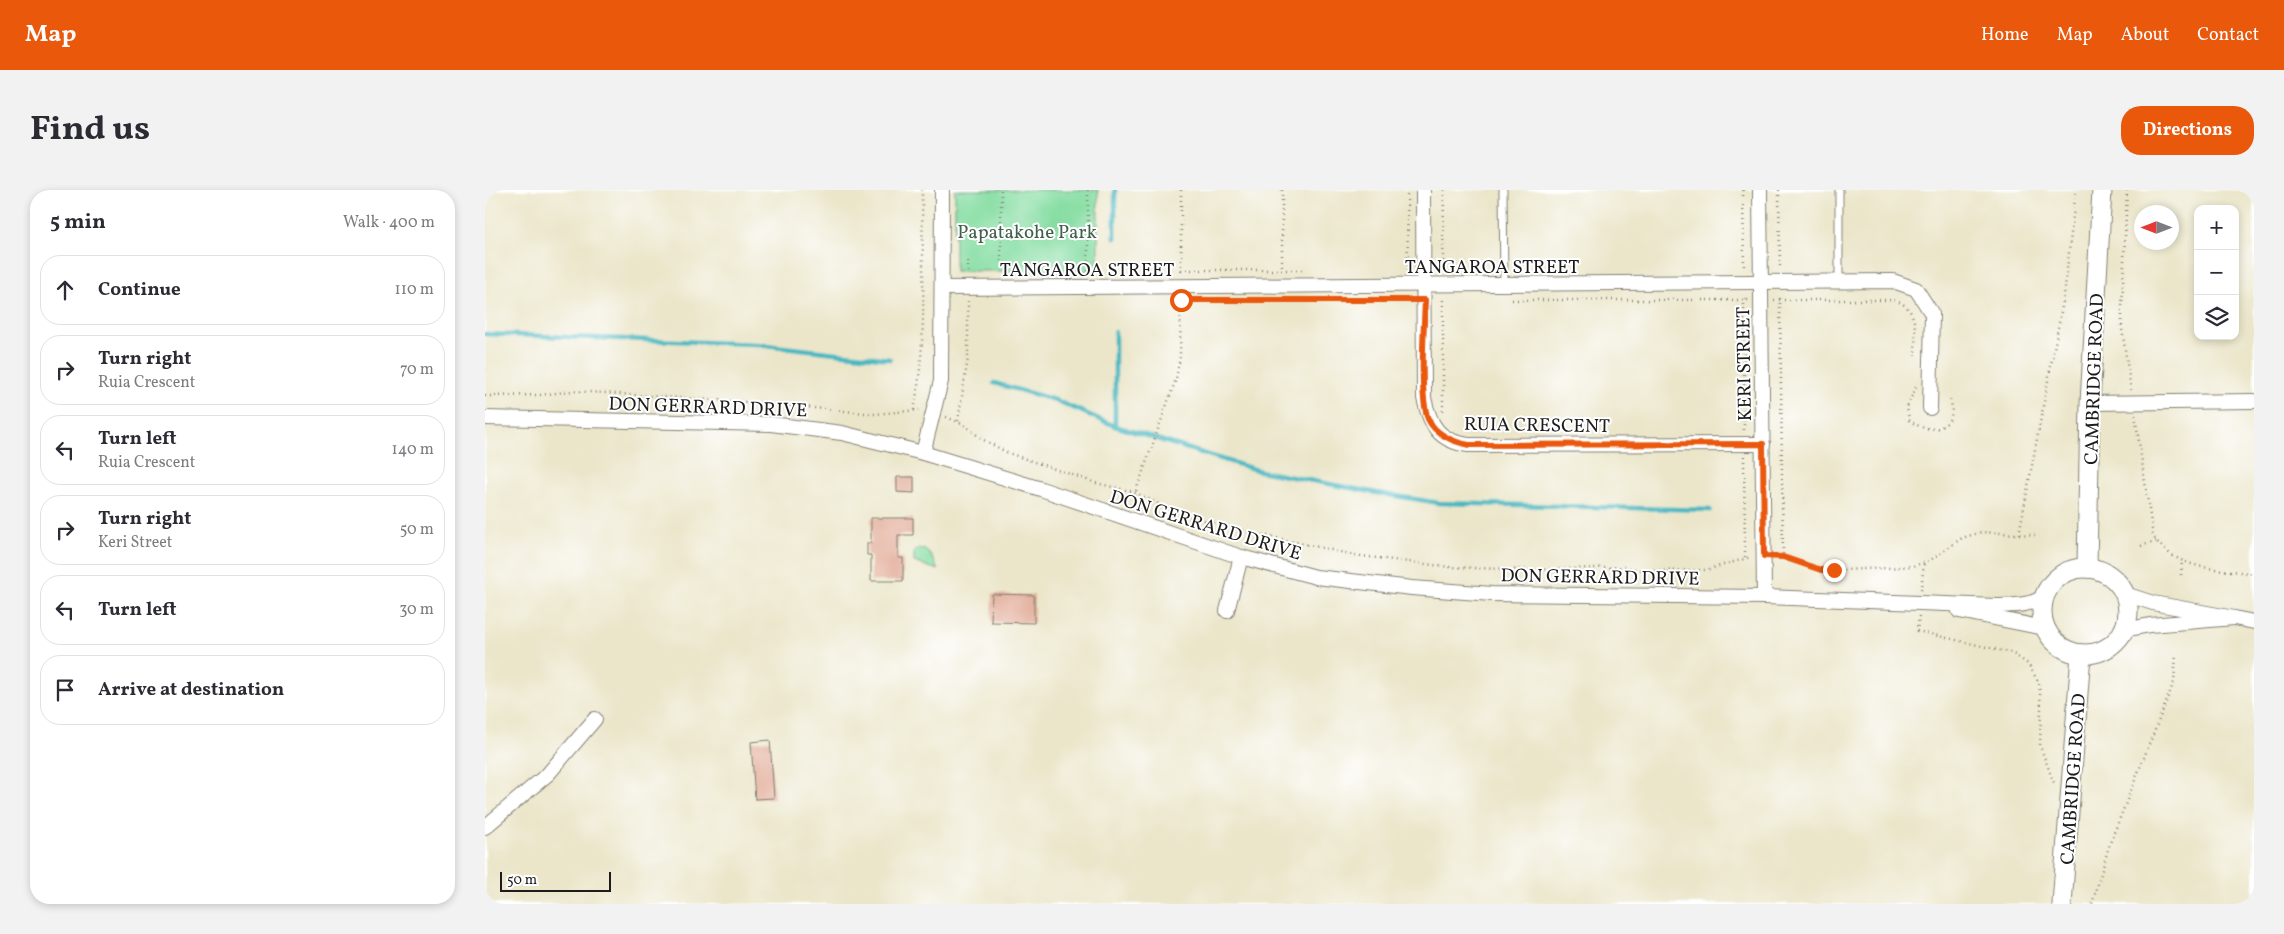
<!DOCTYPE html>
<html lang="en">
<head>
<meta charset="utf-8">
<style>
	body { margin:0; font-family:Vollkorn,serif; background:#f2f2f3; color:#2b2b33 }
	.controls { position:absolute; right:15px; top:15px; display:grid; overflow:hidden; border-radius:10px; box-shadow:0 2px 8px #0003 }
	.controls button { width:45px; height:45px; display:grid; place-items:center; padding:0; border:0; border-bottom:1px solid #e1e1e2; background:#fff; color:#2b2b33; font:25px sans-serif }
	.compass { position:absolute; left:1649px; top:15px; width:45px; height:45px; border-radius:50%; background:#fff; box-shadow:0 2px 8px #0003; rotate:270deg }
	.scale { position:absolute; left:15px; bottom:12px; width:111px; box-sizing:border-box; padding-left:5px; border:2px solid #1c1c1c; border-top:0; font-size:14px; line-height:18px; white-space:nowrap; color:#1c1c1c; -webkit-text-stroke:4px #fff; paint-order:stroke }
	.stop { position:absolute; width:15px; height:15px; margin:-11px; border:4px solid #ea580c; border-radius:50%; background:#fff }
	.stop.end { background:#ea580c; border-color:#fff; box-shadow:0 1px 5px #0008 }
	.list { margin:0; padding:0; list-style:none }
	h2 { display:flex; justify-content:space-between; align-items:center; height:65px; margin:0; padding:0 20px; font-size:21px }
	h2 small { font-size:16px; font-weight:400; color:#7c7c81 }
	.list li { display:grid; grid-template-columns:32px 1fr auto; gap:15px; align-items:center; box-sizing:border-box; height:70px; margin:0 10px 10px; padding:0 10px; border:1px solid #e1e1e2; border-radius:20px }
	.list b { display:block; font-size:19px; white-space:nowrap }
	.list p { margin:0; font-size:16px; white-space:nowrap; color:#7c7c81 }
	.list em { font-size:16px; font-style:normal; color:#7c7c81 }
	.icon { flex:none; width:28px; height:28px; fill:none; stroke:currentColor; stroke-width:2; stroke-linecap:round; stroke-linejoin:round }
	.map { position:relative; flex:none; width:1769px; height:714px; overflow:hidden; border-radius:20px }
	header { display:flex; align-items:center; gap:30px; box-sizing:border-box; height:70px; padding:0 25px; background:#ea580c; color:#fff }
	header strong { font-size:24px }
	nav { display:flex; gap:28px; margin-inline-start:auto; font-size:18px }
	.intro { display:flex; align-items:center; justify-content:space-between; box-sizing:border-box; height:120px; padding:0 30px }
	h1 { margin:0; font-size:35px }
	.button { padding:12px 22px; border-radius:20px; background:#ea580c; color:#fff; font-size:18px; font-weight:700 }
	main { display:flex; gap:30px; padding:0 30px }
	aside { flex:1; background:#fff; border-radius:20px; box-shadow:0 2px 8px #0003 }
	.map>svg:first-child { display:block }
	.green { fill:#85dda2; stroke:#507c5f }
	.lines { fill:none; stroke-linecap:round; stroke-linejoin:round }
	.stream { stroke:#48b7c1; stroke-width:4.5 }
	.building { fill:#e3af9b }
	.service-casing { stroke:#848173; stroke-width:9 }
	.minor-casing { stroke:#848173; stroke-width:16 }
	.secondary-casing { stroke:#848173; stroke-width:21 }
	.path { stroke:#848173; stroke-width:2.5; stroke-dasharray:1 4; stroke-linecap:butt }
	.service { stroke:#fff; stroke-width:7 }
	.minor { stroke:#fff; stroke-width:14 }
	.secondary { stroke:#fff; stroke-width:19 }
	.route { stroke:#ea580c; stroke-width:6 }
	.labels { text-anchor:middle; stroke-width:4; stroke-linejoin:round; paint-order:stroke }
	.park-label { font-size:19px; fill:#41604b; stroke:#fff }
	.street-label { font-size:19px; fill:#1c1c1c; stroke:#fff }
</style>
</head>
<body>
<header>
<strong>Map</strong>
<nav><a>Home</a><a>Map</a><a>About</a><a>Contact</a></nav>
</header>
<div class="intro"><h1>Find us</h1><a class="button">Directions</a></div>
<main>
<aside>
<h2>5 min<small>Walk · 400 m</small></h2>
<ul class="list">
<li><svg class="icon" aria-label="ahead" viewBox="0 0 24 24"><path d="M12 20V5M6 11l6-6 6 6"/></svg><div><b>Continue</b></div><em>110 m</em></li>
<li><svg class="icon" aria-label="right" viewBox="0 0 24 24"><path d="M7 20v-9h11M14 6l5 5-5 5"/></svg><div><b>Turn right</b><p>Ruia Crescent</p></div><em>70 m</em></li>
<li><svg class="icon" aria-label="left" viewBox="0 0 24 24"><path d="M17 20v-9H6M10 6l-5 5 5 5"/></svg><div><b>Turn left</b><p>Ruia Crescent</p></div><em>140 m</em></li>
<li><svg class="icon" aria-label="right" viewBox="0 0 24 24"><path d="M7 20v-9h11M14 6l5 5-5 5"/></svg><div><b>Turn right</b><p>Keri Street</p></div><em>50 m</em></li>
<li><svg class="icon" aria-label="left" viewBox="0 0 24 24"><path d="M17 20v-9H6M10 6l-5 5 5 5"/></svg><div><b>Turn left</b></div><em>30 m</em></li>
<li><svg class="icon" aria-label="arrive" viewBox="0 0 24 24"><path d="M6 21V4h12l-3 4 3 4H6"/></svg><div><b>Arrive at destination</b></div></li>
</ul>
</aside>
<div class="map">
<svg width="1769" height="714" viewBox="0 0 1769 714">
	<rect width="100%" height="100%" fill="#fff"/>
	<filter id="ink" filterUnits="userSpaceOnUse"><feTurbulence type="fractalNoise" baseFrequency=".02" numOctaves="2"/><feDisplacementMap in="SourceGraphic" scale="10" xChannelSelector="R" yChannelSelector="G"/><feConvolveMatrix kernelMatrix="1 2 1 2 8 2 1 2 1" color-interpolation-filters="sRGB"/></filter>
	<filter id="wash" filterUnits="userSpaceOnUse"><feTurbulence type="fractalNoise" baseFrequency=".0096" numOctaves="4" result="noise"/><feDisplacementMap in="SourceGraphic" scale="20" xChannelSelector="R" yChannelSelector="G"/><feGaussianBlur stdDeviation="1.12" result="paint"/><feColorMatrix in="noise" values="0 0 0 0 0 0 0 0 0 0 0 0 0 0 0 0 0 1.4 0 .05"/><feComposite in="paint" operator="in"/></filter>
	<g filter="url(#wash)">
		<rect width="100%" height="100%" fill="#ebe6ca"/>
		<g class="green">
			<rect x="470" y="0" width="143" height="81"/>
			<path d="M433,358C445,359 448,370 453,380L429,372V362Z"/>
		</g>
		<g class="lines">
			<g class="stream">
				<path d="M630,0V48"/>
				<path d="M0,144L271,154L405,169"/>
				<path d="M509,193L570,210L630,236L775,281L892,303L954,313L1225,320"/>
				<path d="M630,236V142"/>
			</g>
		</g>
		<g id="blocks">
			<g class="building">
				<path d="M412,287H429V303L412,302Z"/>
				<path d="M386,328H428V345H413V368H418V391H386V365H382V353H386Z"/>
				<path d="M507,404L549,405V433L506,432Z"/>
				<path d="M285,550L289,608L270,609L266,552Z"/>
			</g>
		</g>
	</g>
	<g filter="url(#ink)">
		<use href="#blocks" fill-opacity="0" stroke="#848173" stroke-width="1"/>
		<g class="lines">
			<g class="service-casing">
				<g id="service">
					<path d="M1018,0L1019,94"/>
					<path d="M1354,0V92"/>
				</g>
			</g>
			<g class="minor-casing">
				<g id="minor">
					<path d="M938,0L939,208C945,236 954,251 983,255L1278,254"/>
					<path d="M1275,0L1279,407"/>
					<path d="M457,98L1408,91L1431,99L1447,124L1445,218"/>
					<path d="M1605,213L1769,211"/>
					<path d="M0,228L286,234L357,243L438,263L556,299L756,367L831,387L927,398L1007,404L1279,407L1512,416C1529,415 1545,416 1560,406"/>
					<path d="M438,263L456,191L457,0"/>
					<path d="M742,421L756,367"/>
					<path d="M1474,421L1560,438"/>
					<path d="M1749,428L1769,432"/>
					<path d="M1639,440L1665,435L1749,428L1668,413L1640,404"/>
					<path d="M0,637L63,584L110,529"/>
				</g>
			</g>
			<g class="secondary-casing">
				<g id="secondary">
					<path d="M1602,378L1605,213L1617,0"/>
					<circle cx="1600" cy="421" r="43"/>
					<path d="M1577,714L1596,464"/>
				</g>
			</g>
			<g class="path">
				<path d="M516,0V74"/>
				<path d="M603,0V83"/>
				<path d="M696,0V83"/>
				<path d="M797,0V80"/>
				<path d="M922,0L923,81"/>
				<path d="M1258,0L1259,78"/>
				<path d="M1294,0L1295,78"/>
				<path d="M1642,0L1637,117V139L1646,200"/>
				<path d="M483,71V83"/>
				<path d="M696,80H819"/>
				<path d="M958,81L959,0"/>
				<path d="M1295,108L1298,367"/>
				<path d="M1259,109V241"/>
				<path d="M1027,110H1264"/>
				<path d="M1289,110H1408C1435,117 1430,143 1430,166"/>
				<path d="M1431,197L1422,217L1424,230C1447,248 1476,237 1464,206"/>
				<path d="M0,206L55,205L87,201L278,213L390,224L434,220"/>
				<path d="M429,220C443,148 437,73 437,0"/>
				<path d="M958,221V109"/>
				<path d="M1650,225L1668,346C1691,381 1732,378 1769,384"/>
				<path d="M461,227L478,234L497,249L523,263L611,293L649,302L690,322L747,338L869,365L964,377L1047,380L1140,377L1161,381L1221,380L1266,367"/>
				<path d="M473,231L483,168V111"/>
				<path d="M1259,266L1260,368"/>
				<path d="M646,315L691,189L695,167L696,109"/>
				<path d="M1534,344L1579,106L1591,0"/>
				<path d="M1656,356L1671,351"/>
				<path d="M1291,366L1319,373L1337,381L1402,378L1428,376L1444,371L1477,348L1496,342L1550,345"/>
				<path d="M1696,385L1697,370"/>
				<path d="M1436,400L1439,373"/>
				<path d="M1434,426L1432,441L1527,463L1543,474L1554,493L1556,517L1555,556L1569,593"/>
				<path d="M1607,714L1625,653L1689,492L1691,465"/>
			</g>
			<use href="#service" class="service"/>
			<use href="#minor" class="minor"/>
			<use href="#secondary" class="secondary"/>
		</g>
	</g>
	<g class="lines" filter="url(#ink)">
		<path class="route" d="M696,110H940C939,137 934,206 943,229C950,244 968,252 984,255L1278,254L1279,366L1298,367L1336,380H1349"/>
	</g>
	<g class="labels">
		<g class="park-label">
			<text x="542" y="48">Papatakohe Park</text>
		</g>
		<g class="street-label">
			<text x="1007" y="83">TANGAROA STREET</text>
			<text x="602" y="86">TANGAROA STREET</text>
			<text transform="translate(1258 174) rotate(-91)" y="7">KERI STREET</text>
			<text transform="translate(1608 189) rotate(-88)" y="7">CAMBRIDGE ROAD</text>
			<text transform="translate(223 216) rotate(2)" y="7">DON GERRARD DRIVE</text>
			<text transform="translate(1052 234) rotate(1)" y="7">RUIA CRESCENT</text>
			<text transform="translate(721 334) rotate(17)" y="7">DON GERRARD DRIVE</text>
			<text transform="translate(1115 386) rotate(1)" y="7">DON GERRARD DRIVE</text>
			<text transform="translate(1587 589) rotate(-86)" y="7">CAMBRIDGE ROAD</text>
		</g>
	</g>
</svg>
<div class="controls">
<button>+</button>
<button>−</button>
<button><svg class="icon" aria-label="layers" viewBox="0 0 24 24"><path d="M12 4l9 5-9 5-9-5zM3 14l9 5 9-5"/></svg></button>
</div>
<svg class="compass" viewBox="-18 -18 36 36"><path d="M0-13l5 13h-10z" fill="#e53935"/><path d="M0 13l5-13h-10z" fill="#7c7c81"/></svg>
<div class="scale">50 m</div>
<div class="stop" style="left:696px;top:110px"></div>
<div class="stop end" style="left:1349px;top:380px"></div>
</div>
</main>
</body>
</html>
